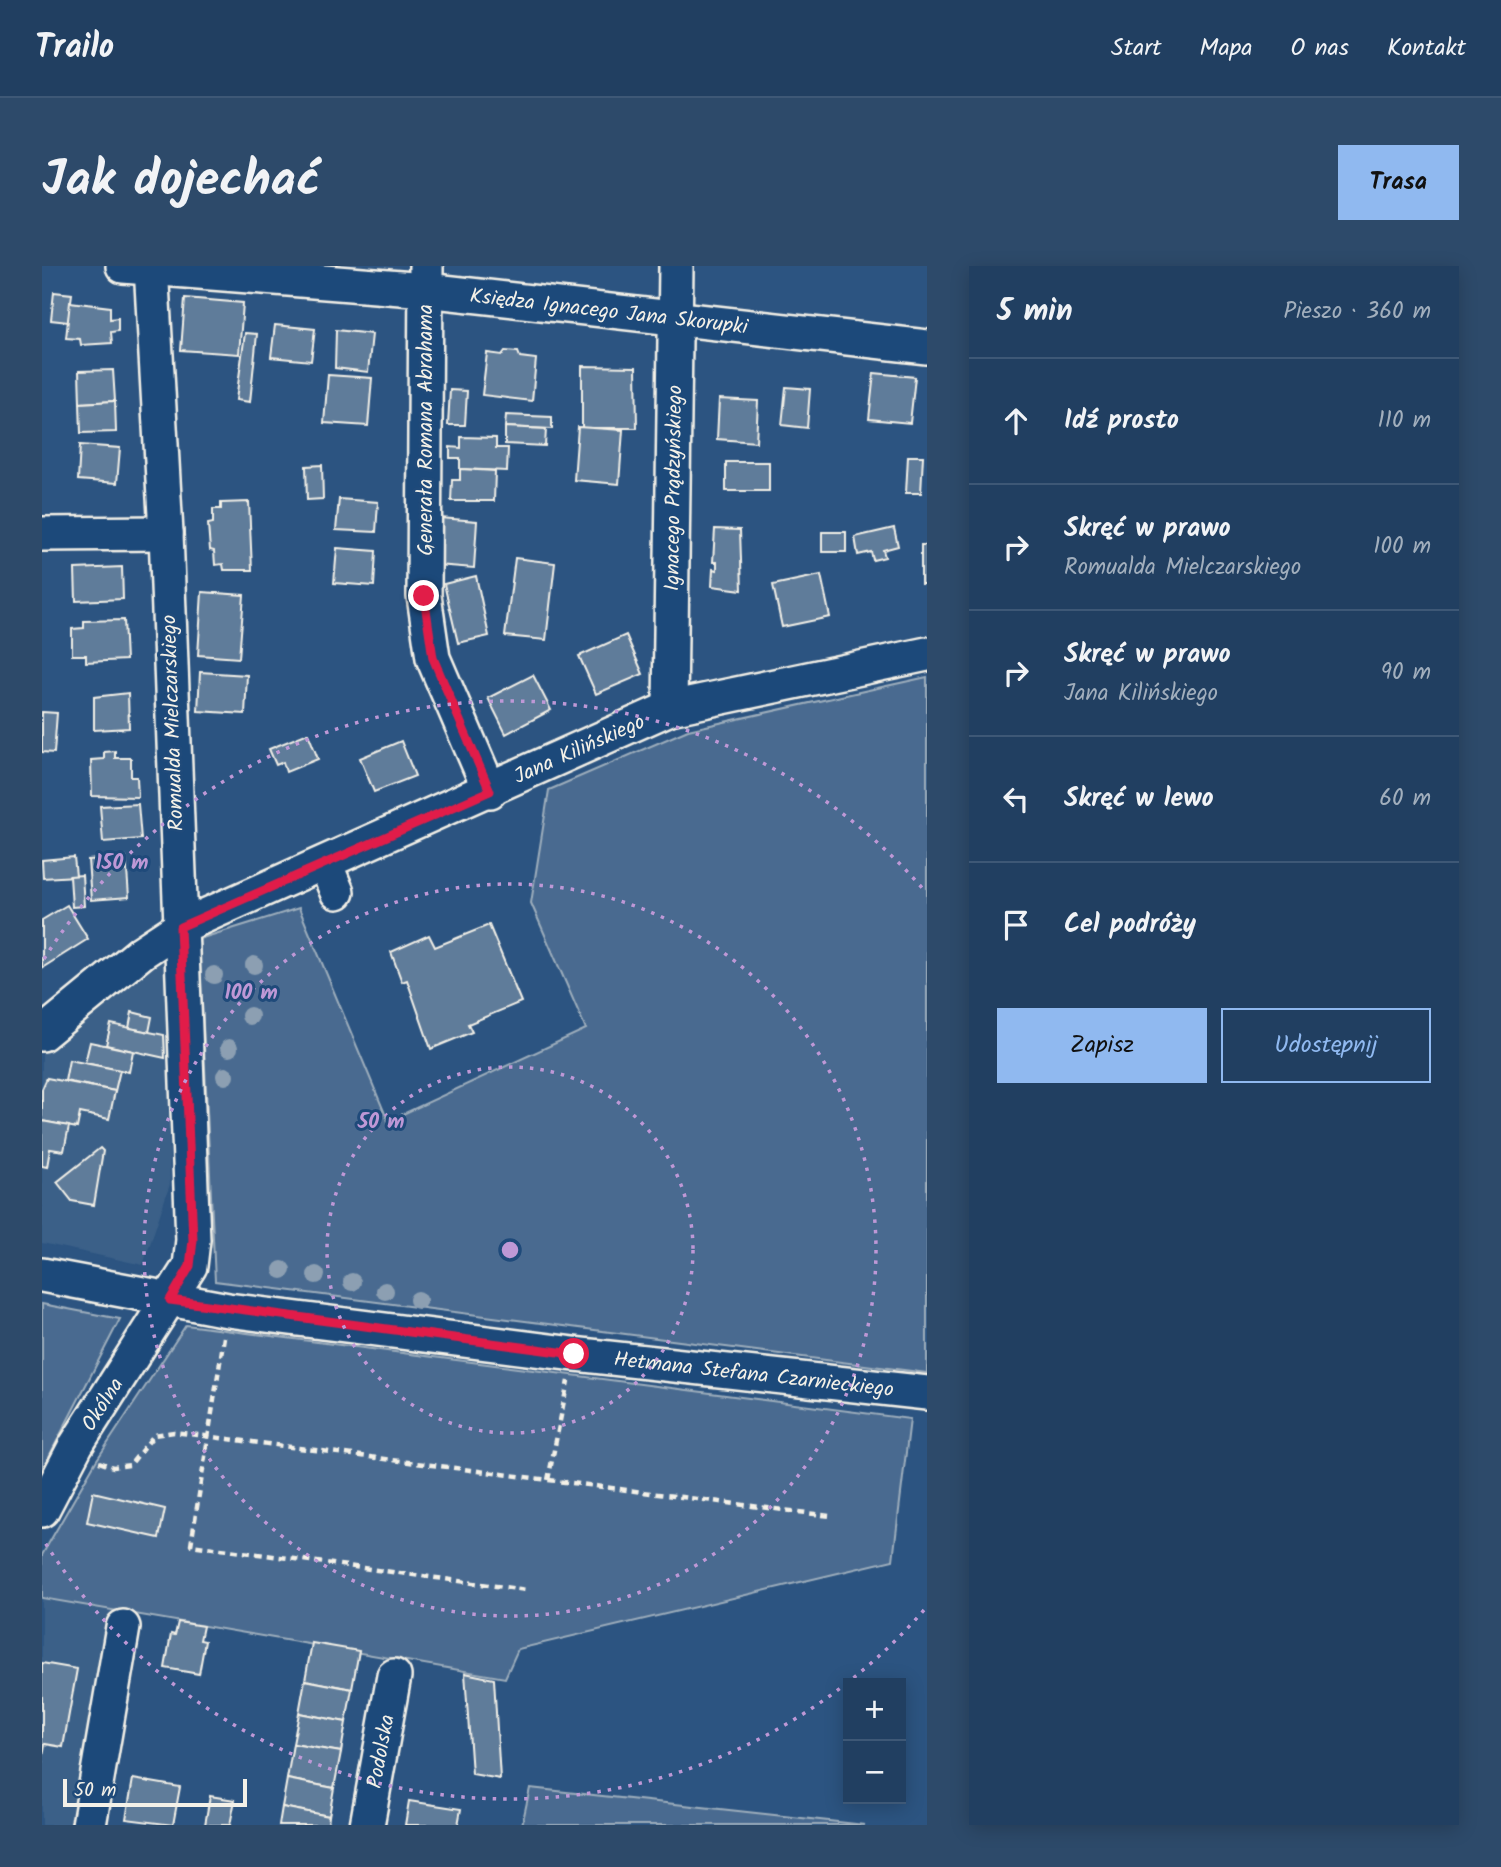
<!DOCTYPE html>
<html lang="pl">
<head>
<meta charset="utf-8">
<style>
	body { margin:0; font-family:Kalam,sans-serif; background:#2d4a6a; color:#f1f3f6 }
	.controls { position:absolute; right:21px; bottom:21px; display:grid; overflow:hidden; border-radius:0px; box-shadow:0 4px 18px #0003 }
	.controls button { width:63px; height:63px; display:grid; place-items:center; padding:0; border:0; border-bottom:2px solid #3e5876; background:#213f61; color:#f1f3f6; font:35px sans-serif }
	.scale { position:absolute; left:21px; bottom:18px; width:184px; box-sizing:border-box; padding-left:7px; border:4px solid #f4f1e8; border-top:0; font-size:19px; line-height:24px; white-space:nowrap; color:#f4f1e8; -webkit-text-stroke:5px #1f4a7a; paint-order:stroke }
	.stop { position:absolute; width:21px; height:21px; margin:-16px; border:5px solid #e11d48; border-radius:50%; background:#fff }
	.stop.end { background:#e11d48; border-color:#fff; box-shadow:0 2px 7px #0008 }
	.list { margin:0; padding:0; list-style:none }
	h2 { display:flex; justify-content:space-between; align-items:center; height:91px; margin:0; padding:0 28px; font-size:30px }
	h2 small { font-size:23px; font-weight:400; color:#a2afbd }
	.list li { display:grid; grid-template-columns:46px 1fr auto; gap:21px; align-items:center; box-sizing:border-box; height:126px; padding:0 28px; border-top:2px solid #3e5876 }
	.list b { display:block; font-size:26px; white-space:nowrap }
	.list p { margin:0; font-size:23px; white-space:nowrap; color:#a2afbd }
	.list em { font-size:23px; font-style:normal; color:#a2afbd }
	.actions { display:flex; gap:14px; padding:21px 28px }
	.actions a { flex:1; padding:16px 0; border:2px solid #90b9f0; border-radius:0px; text-align:center; font-size:24px; color:#90b9f0 }
	.actions .main { background:#90b9f0; color:#111 }
	.icon { flex:none; width:38px; height:38px; fill:none; stroke:currentColor; stroke-width:2; stroke-linecap:round; stroke-linejoin:round }
	.map { position:relative; flex:none; width:885px; height:1559px; overflow:hidden; border-radius:0px }
	header { display:flex; align-items:center; gap:42px; box-sizing:border-box; height:98px; padding:0 35px; background:#213f61; border-bottom:2px solid #3e5876 }
	header strong { font-size:33px }
	nav { display:flex; gap:38px; margin-inline-start:auto; font-size:24px }
	.intro { display:flex; align-items:center; justify-content:space-between; box-sizing:border-box; height:168px; padding:0 42px }
	h1 { margin:0; font-size:49px }
	.button { padding:18px 32px; border-radius:0px; background:#90b9f0; color:#111; font-size:24px; font-weight:700 }
	main { display:flex; gap:42px; padding:0 42px }
	aside { flex:1; background:#213f61; border-radius:0px; box-shadow:0 4px 18px #0003 }
	.map>svg:first-child { display:block }
	.built { fill:#3b6088 }
	.green { fill:#496b90; stroke:#9eaebc; stroke-width:2 }
	.building { fill:#5e7b9a; stroke:#f4f1e8; stroke-width:2 }
	.lines { fill:none; stroke-linecap:round; stroke-linejoin:round }
	.minor-casing { stroke:#f4f1e8; stroke-width:38 }
	.path { stroke:#f4f1e8; stroke-width:4.5; stroke-dasharray:7 5; stroke-linecap:butt }
	.minor { stroke:#1f4a7a; stroke-width:33 }
	.tree { fill:#8c9fb2 }
	.route { stroke:#e11d48; stroke-width:9 }
	.ring { fill:none; stroke:#be98d6; stroke-width:3.5; stroke-dasharray:3.5 7 }
	.labels { text-anchor:middle; stroke-width:6; stroke-linejoin:round; paint-order:stroke }
	.street-label { font-size:21px; fill:#f4f1e8; stroke:#1f4a7a }
	.centre { fill:#be98d6; stroke:#1f4a7a; stroke-width:3.5 }
	.ring-label { font-size:21px; text-anchor:middle; font-weight:bold; fill:#be98d6; stroke:#1f4a7a; stroke-width:6; stroke-linejoin:round; paint-order:stroke }
</style>
</head>
<body>
<header>
<strong>Trailo</strong>
<nav><a>Start</a><a>Mapa</a><a>O nas</a><a>Kontakt</a></nav>
</header>
<div class="intro"><h1>Jak dojechać</h1><a class="button">Trasa</a></div>
<main>
<div class="map">
<svg width="885" height="1559" viewBox="0 0 885 1559">
	<rect width="100%" height="100%" fill="#2c5481"/>
	<filter id="ink" filterUnits="userSpaceOnUse"><feTurbulence type="fractalNoise" baseFrequency=".0143" numOctaves="2"/><feDisplacementMap in="SourceGraphic" scale="14" xChannelSelector="R" yChannelSelector="G"/><feConvolveMatrix kernelMatrix="1 2 1 2 8 2 1 2 1" color-interpolation-filters="sRGB"/></filter>
	<g filter="url(#ink)">
		<g class="built">
			<path d="M124,691L128,918L101,999L0,977V788Z"/>
			<path d="M0,1332L82,1346L39,1559H0Z"/>
		</g>
		<g class="green">
			<path d="M885,411V1107L173,1015L157,673L257,642L346,855L544,763L489,637L507,524L646,464Z"/>
			<path d="M0,1038L78,1053L0,1204Z"/>
			<path d="M144,1059L868,1153L851,1294L476,1383L463,1412L0,1332V1289L54,1195Z"/>
			<path d="M488,1522L823,1559H480Z"/>
		</g>
		<g class="building">
			<path d="M12,26L30,28L26,56L9,54Z"/>
			<path d="M143,32L201,37L197,88L139,84Z"/>
			<path d="M28,36L68,41V53L76,52V65L69,66L70,77L39,79L38,73L24,72Z"/>
			<path d="M233,59L273,63L269,95L229,91Z"/>
			<path d="M294,64L330,68L326,106L293,102Z"/>
			<path d="M203,67L215,68L208,136L194,134Z"/>
			<path d="M463,85L476,86L478,91L494,93L490,135L440,129L445,87L460,89Z"/>
			<path d="M540,100L594,101L595,162H540Z"/>
			<path d="M71,104L73,135L38,137L37,105Z"/>
			<path d="M832,107L873,111L868,157L827,153Z"/>
			<path d="M286,109L330,112L326,160L282,157Z"/>
			<path d="M744,121L768,123L765,162L740,159Z"/>
			<path d="M408,124L425,125L423,159H406Z"/>
			<path d="M677,133L716,135L714,176L675,173Z"/>
			<path d="M73,135L74,166L39,167L38,137Z"/>
			<path d="M464,149L510,151V163L463,161Z"/>
			<path d="M463,161L504,163L503,180L463,178Z"/>
			<path d="M536,161L581,164L577,218L532,214Z"/>
			<path d="M419,171L454,172V182H466L465,205L418,203V192H408V181L419,182Z"/>
			<path d="M38,179L78,182L75,217L36,214Z"/>
			<path d="M866,190H881L879,227H864Z"/>
			<rect x="684" y="196" width="43" height="29"/>
			<path d="M280,199L281,233L265,234L264,200Z"/>
			<path d="M418,203L453,205L452,235H409L410,214H418Z"/>
			<path d="M297,233L336,236L334,266L294,264Z"/>
			<path d="M207,236L210,304H182L181,298L173,299L172,285L168,284L166,258L171,257V243H179V237Z"/>
			<path d="M398,252L435,255L432,302L395,299Z"/>
			<path d="M852,262L856,280L841,284L843,291L831,294L829,286L816,289L813,271Z"/>
			<path d="M673,263L698,264L700,324L670,320L671,303L675,304V296H671Z"/>
			<rect x="780" y="266" width="24" height="20"/>
			<rect x="879" y="279" width="6" height="39"/>
			<path d="M295,282L334,285L332,320L292,317Z"/>
			<path d="M473,292L513,297L504,374L463,370Z"/>
			<path d="M80,301L81,333L34,335L33,303Z"/>
			<path d="M779,309L788,351L740,361L731,319Z"/>
			<path d="M434,310L447,370L416,377L402,318Z"/>
			<path d="M160,326L202,329L197,392L156,389Z"/>
			<path d="M82,354L84,394L44,396V389H30V363L42,362V355Z"/>
			<path d="M584,369L601,408L554,428L537,390Z"/>
			<path d="M158,406L205,409L203,448L156,445Z"/>
			<path d="M491,409L509,444L464,468L446,432Z"/>
			<path d="M86,427L87,462L52,464V431Z"/>
			<path d="M0,446L15,447L12,487L0,486Z"/>
			<path d="M266,467L276,493L244,506L241,496L234,499L227,483Z"/>
			<path d="M359,475L373,510L332,526L318,492Z"/>
			<path d="M73,485V492H89V511H95L96,531L50,530L49,494L62,493V486Z"/>
			<path d="M96,538L99,573L61,576L58,540Z"/>
			<path d="M32,591L34,610L1,612L0,594Z"/>
			<path d="M84,591L87,631L49,634L46,594Z"/>
			<path d="M40,609L42,640L30,641L28,610Z"/>
			<path d="M25,639L46,673L0,702V654Z"/>
			<path d="M447,659L479,736L426,758L430,766L389,783L365,714L360,716L349,686L387,669L393,681Z"/>
			<path d="M90,746L110,751L107,766L87,762Z"/>
			<path d="M69,758L122,769L123,792L64,779Z"/>
			<path d="M48,776L91,785L87,806L43,797Z"/>
			<path d="M27,794L78,804L73,825L23,815Z"/>
			<path d="M5,812L73,825L67,853L38,847L35,862L0,855V823Z"/>
			<path d="M0,855L27,860L22,885L8,883L5,901L0,900Z"/>
			<path d="M58,882L61,885L52,939L30,935L15,916Z"/>
			<path d="M51,1226L123,1243L117,1272L45,1256Z"/>
			<path d="M136,1356L161,1360L158,1374L163,1375L157,1408L123,1402L129,1368L133,1369Z"/>
			<path d="M270,1377L317,1385L310,1423L263,1414Z"/>
			<path d="M0,1397L35,1403L21,1481L3,1478L0,1497Z"/>
			<path d="M423,1407L452,1413L458,1513L430,1508Z"/>
			<path d="M263,1414L310,1423L304,1456L257,1447Z"/>
			<path d="M257,1447L304,1456L299,1486L251,1478Z"/>
			<path d="M251,1478L299,1486L292,1522L245,1513Z"/>
			<path d="M91,1513L138,1521L131,1559L84,1553Z"/>
			<path d="M245,1513L292,1522L287,1550L240,1541Z"/>
			<path d="M168,1530L193,1534L188,1559H163Z"/>
			<path d="M367,1535L419,1543L416,1559H363Z"/>
			<path d="M240,1541L287,1550L286,1559H237Z"/>
		</g>
		<g class="lines">
			<g class="minor-casing">
				<g id="minor">
					<path id="s1" d="M81,0L384,24L885,81"/>
					<path d="M384,0L382,330L391,392L448,525"/>
					<path d="M0,268L124,267"/>
					<path id="s2" d="M628,442L634,0"/>
					<path d="M283,597L295,626"/>
					<path id="s3" d="M0,768L100,686L138,661L628,442L885,388"/>
					<path id="s4" d="M0,1009L186,1044L532,1088L885,1127"/>
					<path id="s5" d="M0,1244L34,1179L148,1000L151,974L124,267L109,0"/>
					<path d="M47,1559L81,1361"/>
					<path id="s6" d="M325,1559L352,1410"/>
				</g>
			</g>
			<g class="path">
				<path d="M182,1071L149,1279L484,1324"/>
				<path d="M57,1196L71,1201L88,1199L112,1169L132,1166L788,1250"/>
				<path d="M506,1214L526,1115"/>
			</g>
			<use href="#minor" class="minor"/>
		</g>
		<g class="tree">
			<circle cx="212" cy="699" r="9"/>
			<circle cx="172" cy="709" r="9"/>
			<circle cx="208" cy="750" r="9"/>
			<circle cx="187" cy="782" r="9"/>
			<circle cx="183" cy="810" r="9"/>
			<circle cx="240" cy="1004" r="9"/>
			<circle cx="274" cy="1009" r="9"/>
			<circle cx="310" cy="1016" r="9"/>
			<circle cx="343" cy="1025" r="9"/>
			<circle cx="376" cy="1034" r="9"/>
		</g>
	</g>
	<g class="lines" filter="url(#ink)">
		<path class="route" d="M382,330L391,392L448,525L138,661L151,974L148,1000L128,1034L532,1088"/>
	</g>
	<g class="ring">
		<circle cx="468" cy="984" r="183"/>
		<circle cx="468" cy="984" r="366"/>
		<path d="M882 1344A549 549 0 0 1 2 1275M2 693A549 549 0 0 1 882 624"/>
	</g>
	<g class="labels">
		<g class="street-label">
			<text dy="7" stroke="none"><textPath href="#s1" startOffset="488">Księdza Ignacego Jana Skorupki</textPath></text>
			<text transform="translate(383 164) rotate(-90)" y="7">Generała Romana Abrahama</text>
			<text dy="7" stroke="none"><textPath href="#s2" startOffset="220">Ignacego Prądzyńskiego</textPath></text>
			<text transform="translate(130 457) rotate(-92)" y="7">Romualda Mielczarskiego</text>
			<text dy="7" stroke="none"><textPath href="#s3" startOffset="612">Jana Kilińskiego</textPath></text>
			<text dy="7" stroke="none"><textPath href="#s4" startOffset="719">Hetmana Stefana Czarnieckiego</textPath></text>
			<text dy="7" stroke="none"><textPath href="#s5" startOffset="122">Okólna</textPath></text>
			<text dy="7" stroke="none"><textPath href="#s6" startOffset="75">Podolska</textPath></text>
		</g>
	</g>
	<circle cx="468" cy="984" r="10" class="centre"/>
	<g class="ring-label">
		<text x="80" y="603">150 m</text>
		<text x="209" y="733">100 m</text>
		<text x="339" y="862">50 m</text>
	</g>
</svg>
<div class="controls">
<button>+</button>
<button>−</button>
</div>
<div class="scale">50 m</div>
<div class="stop" style="left:532px;top:1088px"></div>
<div class="stop end" style="left:382px;top:330px"></div>
</div>
<aside>
<h2>5 min<small>Pieszo · 360 m</small></h2>
<ul class="list">
<li><svg class="icon" aria-label="ahead" viewBox="0 0 24 24"><path d="M12 20V5M6 11l6-6 6 6"/></svg><div><b>Idź prosto</b></div><em>110 m</em></li>
<li><svg class="icon" aria-label="right" viewBox="0 0 24 24"><path d="M7 20v-9h11M14 6l5 5-5 5"/></svg><div><b>Skręć w prawo</b><p>Romualda Mielczarskiego</p></div><em>100 m</em></li>
<li><svg class="icon" aria-label="right" viewBox="0 0 24 24"><path d="M7 20v-9h11M14 6l5 5-5 5"/></svg><div><b>Skręć w prawo</b><p>Jana Kilińskiego</p></div><em>90 m</em></li>
<li><svg class="icon" aria-label="left" viewBox="0 0 24 24"><path d="M17 20v-9H6M10 6l-5 5 5 5"/></svg><div><b>Skręć w lewo</b></div><em>60 m</em></li>
<li><svg class="icon" aria-label="arrive" viewBox="0 0 24 24"><path d="M6 21V4h12l-3 4 3 4H6"/></svg><div><b>Cel podróży</b></div></li>
</ul>
<div class="actions"><a class="main">Zapisz</a><a>Udostępnij</a></div>
</aside>
</main>
</body>
</html>
